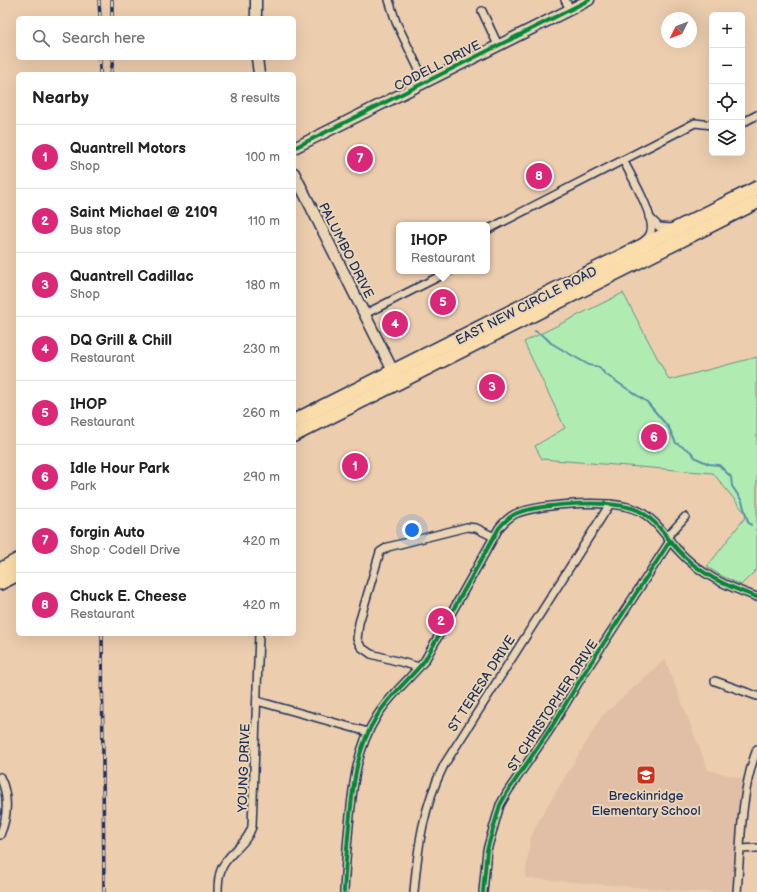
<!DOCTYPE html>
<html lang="en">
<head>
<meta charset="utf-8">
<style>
	body { margin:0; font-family:"Balsamiq Sans",sans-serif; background:#f6f6f6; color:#222 }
	.controls { position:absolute; right:12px; top:12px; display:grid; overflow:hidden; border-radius:6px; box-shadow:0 4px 16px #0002 }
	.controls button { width:36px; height:36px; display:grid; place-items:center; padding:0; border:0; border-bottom:1px solid #e0e0e0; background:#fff; color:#222; font:20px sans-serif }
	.compass { position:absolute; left:661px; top:12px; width:36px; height:36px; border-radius:50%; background:#fff; box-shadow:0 4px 16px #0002; rotate:227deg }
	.you { position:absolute; left:412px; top:530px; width:14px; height:14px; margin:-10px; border:3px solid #fff; border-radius:50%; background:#1a73e8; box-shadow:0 0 0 6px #1a73e833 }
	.badge { display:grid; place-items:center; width:26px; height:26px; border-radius:50%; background:#db2777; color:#fff; font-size:13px; font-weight:700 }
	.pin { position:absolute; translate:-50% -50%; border:2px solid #fff; box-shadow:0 1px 4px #0006 }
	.popup { position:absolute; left:396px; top:222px; width:94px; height:52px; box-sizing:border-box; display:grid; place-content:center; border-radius:6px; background:#fff; filter:drop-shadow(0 1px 3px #0005); font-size:13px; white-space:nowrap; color:#767676 }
	.popup b { font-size:15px; color:#222 }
	.popup::after { content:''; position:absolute; left:50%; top:100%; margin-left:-8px; border:8px solid transparent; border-top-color:#fff }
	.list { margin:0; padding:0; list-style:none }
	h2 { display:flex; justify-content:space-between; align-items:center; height:52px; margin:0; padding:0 16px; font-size:17px }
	h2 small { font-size:13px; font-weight:400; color:#767676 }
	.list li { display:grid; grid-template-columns:26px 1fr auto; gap:12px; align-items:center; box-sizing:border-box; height:64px; padding:0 16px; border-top:1px solid #e0e0e0 }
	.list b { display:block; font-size:15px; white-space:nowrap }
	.list p { margin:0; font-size:13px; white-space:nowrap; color:#767676 }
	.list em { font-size:13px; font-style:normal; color:#767676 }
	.icon { flex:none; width:22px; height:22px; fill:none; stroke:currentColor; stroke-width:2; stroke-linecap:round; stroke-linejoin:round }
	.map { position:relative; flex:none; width:757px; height:892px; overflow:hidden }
	.search { position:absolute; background:#fff; box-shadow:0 4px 16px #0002; left:16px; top:16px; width:280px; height:44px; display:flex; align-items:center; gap:10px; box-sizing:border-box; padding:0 14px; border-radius:6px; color:#767676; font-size:15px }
	.panel { position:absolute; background:#fff; box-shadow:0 4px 16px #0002; left:16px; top:72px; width:280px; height:564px; border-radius:6px }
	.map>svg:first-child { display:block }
	.built { fill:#e1bfa6 }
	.green { fill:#b0ecb2; stroke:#668e88 }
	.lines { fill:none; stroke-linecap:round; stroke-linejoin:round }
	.stream { stroke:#5890a6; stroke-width:2 }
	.street-casing { stroke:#1b2f5e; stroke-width:10 }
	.secondary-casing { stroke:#1b2f5e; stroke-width:13 }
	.highway-casing { stroke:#1b2f5e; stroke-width:16 }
	.street { stroke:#ebd5b4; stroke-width:7 }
	.secondary { stroke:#ebd5b4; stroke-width:10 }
	.highway { stroke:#fbddab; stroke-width:13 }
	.rail-casing { stroke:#1b2f5e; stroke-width:3.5 }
	.rail { stroke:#ebd5b4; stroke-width:2; stroke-dasharray:6; stroke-linecap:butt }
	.cycleway-casing { stroke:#ebd5b4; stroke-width:6 }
	.cycleway { stroke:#00873e; stroke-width:4 }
	.labels { text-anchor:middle; stroke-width:4; stroke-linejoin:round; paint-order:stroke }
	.street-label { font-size:13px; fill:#1b2f5e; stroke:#ebd5b4 }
	.poi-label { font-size:13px; fill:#1b2f5e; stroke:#ebd5b4 }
</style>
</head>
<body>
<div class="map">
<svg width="757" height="892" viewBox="0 0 757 892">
	<rect width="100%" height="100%" fill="#eccdae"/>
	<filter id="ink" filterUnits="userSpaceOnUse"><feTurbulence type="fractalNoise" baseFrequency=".025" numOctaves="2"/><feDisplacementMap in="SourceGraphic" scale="8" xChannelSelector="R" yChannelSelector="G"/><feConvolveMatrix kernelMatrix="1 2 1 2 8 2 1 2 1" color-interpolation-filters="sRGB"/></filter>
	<g filter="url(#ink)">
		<path class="built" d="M665,659L708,770L745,779L733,892H693L525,878L530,839L539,820L602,716Z"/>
		<path class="green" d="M623,293L669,380L757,357V569L741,585L722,576L707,567L747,515L713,473L542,459L535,446L565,428L524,342Z"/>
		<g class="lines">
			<g class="stream">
				<path d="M535,331L545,337L551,343L568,353L589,365L599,367L605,374L647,402L669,428L676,443L690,451L696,458L709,464L719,465L731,477L732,486L742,501L748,522L751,525"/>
				<path d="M756,530H757"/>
			</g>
			<g class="street-casing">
				<g id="street">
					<path d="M389,0L396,22L425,82"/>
					<path d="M565,0L570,9"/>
					<path d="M482,11L498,45"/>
					<path d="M742,123L757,115"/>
					<path d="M623,160C630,174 658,220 650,234C649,237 646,239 644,241"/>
					<path d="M649,217L659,227L672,228"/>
					<path d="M487,230L695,123L712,125"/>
					<path d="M365,314L450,271"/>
					<path d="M667,537L685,517"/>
					<path d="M419,667L371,654L361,647L357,639L359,623L380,552L388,547L467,527L476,528L494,537"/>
					<path d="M715,681L757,696"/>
					<path d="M257,701L368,732"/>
					<path d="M0,777C9,795 8,817 0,835"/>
					<path d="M741,849L757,848"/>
					<path d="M218,892C218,885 218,877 221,870C227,853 246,846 252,827L259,634"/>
					<path d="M344,892C345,870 347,847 349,825C353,786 356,749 377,716C390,695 410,679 425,660L499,528C504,522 509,517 515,514C541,503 618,498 641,512C657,521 665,536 677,549C699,574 726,586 757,597"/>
					<path d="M414,892C418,846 423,807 444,765L610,504"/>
					<path d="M483,892L487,850L500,805L508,791L551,728L583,675L670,541"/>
					<path d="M737,892C741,845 740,793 757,749"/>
				</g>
			</g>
			<g class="secondary-casing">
				<g id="secondary">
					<path d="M256,0V18"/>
					<path d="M257,58L259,74"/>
					<path d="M294,148L589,0"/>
					<path d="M294,173L396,377"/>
				</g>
			</g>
			<g class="highway-casing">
				<g id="highway">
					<path d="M294,421L757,188"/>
					<path d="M294,435L757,202"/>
					<path d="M0,570L18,560"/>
					<path d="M0,583L18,574"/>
				</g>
			</g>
			<use href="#street" class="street"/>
			<use href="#secondary" class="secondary"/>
			<use href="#highway" class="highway"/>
			<g class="rail-casing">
				<g id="rail">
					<path d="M99,0L100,18"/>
					<path d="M112,0V18"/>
					<path d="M100,58V74"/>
					<path d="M111,74L113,58"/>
					<path d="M102,634L104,892"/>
				</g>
			</g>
			<use href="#rail" class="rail"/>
			<g class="cycleway-casing">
				<g id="cycleway">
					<path d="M294,148L589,0"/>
					<path d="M344,892C345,870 347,847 349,825C353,786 356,749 377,716C390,695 410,679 425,660L499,528C504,522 509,517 515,514C541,503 618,498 641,512C657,521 665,536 677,549C699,574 726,586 757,597"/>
					<path d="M483,892L487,850L500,805L508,791L551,728L583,675L670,541"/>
				</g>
			</g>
			<use href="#cycleway" class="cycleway"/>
		</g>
	</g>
	<defs>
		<g id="school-square" transform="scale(1)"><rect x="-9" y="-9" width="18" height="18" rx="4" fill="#c8321e" stroke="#ebd5b4"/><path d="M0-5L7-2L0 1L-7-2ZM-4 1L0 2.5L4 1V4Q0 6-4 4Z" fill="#fff"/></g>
	</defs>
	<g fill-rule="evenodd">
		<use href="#school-square" x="646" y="775"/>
	</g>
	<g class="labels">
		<g class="street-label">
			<text transform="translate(437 65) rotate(-27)" y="5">CODELL DRIVE</text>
			<text transform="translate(347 250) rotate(63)" y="5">PALUMBO DRIVE</text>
			<text transform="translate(526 305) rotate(-27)" y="5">EAST NEW CIRCLE ROAD</text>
			<text transform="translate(481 683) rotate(-57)" y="5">ST TERESA DRIVE</text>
			<text transform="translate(552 705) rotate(-57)" y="5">ST CHRISTOPHER DRIVE</text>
			<text transform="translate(243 768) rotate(-88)" y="5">YOUNG DRIVE</text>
		</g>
		<g class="poi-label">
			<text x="646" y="800">Breckinridge<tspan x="646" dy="15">Elementary School</tspan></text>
		</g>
	</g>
</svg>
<div class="controls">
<button>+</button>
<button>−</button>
<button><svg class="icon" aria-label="locate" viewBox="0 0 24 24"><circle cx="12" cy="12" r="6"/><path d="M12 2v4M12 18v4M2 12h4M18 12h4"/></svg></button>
<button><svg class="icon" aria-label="layers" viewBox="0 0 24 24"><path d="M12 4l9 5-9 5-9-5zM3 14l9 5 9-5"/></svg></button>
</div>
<svg class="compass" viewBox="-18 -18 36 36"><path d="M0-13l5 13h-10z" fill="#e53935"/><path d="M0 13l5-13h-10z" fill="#767676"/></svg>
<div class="you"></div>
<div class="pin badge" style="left:355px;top:466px">1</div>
<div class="pin badge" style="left:441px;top:621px">2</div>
<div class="pin badge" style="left:492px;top:387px">3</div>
<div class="pin badge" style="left:395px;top:324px">4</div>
<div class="pin badge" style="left:443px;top:302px">5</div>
<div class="popup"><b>IHOP</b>Restaurant</div>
<div class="pin badge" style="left:654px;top:437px">6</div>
<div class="pin badge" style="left:360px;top:159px">7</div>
<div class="pin badge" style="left:539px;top:176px">8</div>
<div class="search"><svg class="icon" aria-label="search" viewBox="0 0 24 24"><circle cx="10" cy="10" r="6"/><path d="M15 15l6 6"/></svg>Search here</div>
<section class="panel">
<h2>Nearby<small>8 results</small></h2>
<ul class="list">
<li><span class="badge">1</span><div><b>Quantrell Motors</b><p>Shop</p></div><em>100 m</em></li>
<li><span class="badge">2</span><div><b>Saint Michael @ 2109</b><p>Bus stop</p></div><em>110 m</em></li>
<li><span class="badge">3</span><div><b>Quantrell Cadillac</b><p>Shop</p></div><em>180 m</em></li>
<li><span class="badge">4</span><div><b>DQ Grill &amp; Chill</b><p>Restaurant</p></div><em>230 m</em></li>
<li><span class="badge">5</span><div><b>IHOP</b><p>Restaurant</p></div><em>260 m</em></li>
<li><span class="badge">6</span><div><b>Idle Hour Park</b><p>Park</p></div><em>290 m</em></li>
<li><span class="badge">7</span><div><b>forgin Auto</b><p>Shop · Codell Drive</p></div><em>420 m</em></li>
<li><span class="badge">8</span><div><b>Chuck E. Cheese</b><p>Restaurant</p></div><em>420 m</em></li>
</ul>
</section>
</div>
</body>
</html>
